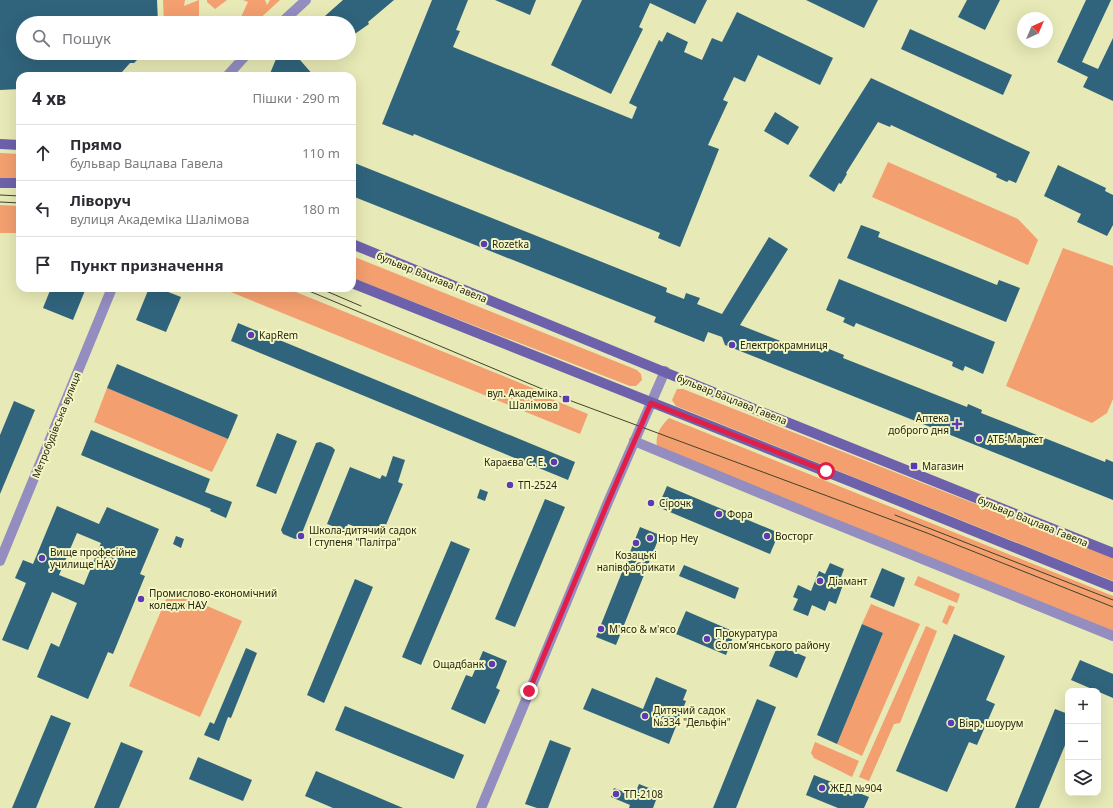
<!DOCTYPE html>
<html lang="uk">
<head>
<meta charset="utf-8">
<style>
	body { margin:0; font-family:"Noto Sans",sans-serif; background:#f7f7f7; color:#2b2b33 }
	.controls { position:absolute; right:12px; bottom:12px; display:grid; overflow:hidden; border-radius:8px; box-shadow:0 4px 16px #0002 }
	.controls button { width:36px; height:36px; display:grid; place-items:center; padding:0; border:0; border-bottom:1px solid #e1e1e2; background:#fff; color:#2b2b33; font:20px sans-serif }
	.compass { position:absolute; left:1017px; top:12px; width:36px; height:36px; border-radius:50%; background:#fff; box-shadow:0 4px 16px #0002; rotate:44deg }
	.stop { position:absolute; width:12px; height:12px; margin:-9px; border:3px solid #e11d48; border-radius:50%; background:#fff }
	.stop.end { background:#e11d48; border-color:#fff; box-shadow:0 1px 4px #0008 }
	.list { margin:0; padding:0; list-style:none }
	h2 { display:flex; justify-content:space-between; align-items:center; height:52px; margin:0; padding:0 16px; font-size:17px }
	h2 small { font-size:13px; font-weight:400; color:#7c7c81 }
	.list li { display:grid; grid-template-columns:26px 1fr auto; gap:12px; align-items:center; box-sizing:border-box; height:56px; padding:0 16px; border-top:1px solid #e1e1e2 }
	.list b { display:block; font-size:15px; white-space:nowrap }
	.list p { margin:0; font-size:13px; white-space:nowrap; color:#7c7c81 }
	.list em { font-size:13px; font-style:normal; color:#7c7c81 }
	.icon { flex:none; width:22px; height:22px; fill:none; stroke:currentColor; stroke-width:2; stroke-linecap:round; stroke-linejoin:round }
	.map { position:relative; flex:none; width:1113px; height:808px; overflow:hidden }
	.search { position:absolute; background:#fff; box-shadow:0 4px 16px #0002; left:16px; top:16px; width:340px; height:44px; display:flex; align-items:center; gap:10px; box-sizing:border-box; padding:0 14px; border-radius:22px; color:#7c7c81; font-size:15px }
	.panel { position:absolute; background:#fff; box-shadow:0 4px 16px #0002; left:16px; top:72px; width:340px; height:220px; border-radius:12px }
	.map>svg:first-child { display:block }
	.green { fill:#f39f6f }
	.building { fill:#30647c; fill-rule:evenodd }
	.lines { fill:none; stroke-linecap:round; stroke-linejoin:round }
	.minor { stroke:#938dc0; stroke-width:10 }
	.tertiary { stroke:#938dc0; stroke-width:10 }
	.secondary { stroke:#6d61ab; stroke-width:10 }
	.tram { stroke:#41432a; stroke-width:1 }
	.route { stroke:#e11d48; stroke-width:5 }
	.poi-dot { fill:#5b3bb3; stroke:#f4f6c3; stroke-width:1.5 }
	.labels { text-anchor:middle; stroke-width:4; stroke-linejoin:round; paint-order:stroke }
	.poi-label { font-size:10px; fill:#272814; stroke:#f4f6c3; text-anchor:start }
	.street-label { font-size:10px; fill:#272814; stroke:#f4f6c3 }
</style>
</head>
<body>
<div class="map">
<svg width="1113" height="808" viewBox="0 0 1113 808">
	<rect width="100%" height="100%" fill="#e7e9b6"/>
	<g class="green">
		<path d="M163,0H185L184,6L199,0V16L203,23H164Z"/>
		<path d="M207,0H227L215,9L207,2Z"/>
		<path d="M243,0H265L267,5L270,0H280L255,23H231L232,19H240L248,2Z"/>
		<path d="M0,153L20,154V178H0Z"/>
		<path d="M888,162L1018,219L1038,240L1028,265L872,197Z"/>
		<path d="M0,205L20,206V233H0Z"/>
		<path d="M1063,248L1113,266V399L1107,413L1092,423L1006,386Z"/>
		<path d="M352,256L637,370L641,374L642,380L636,386H630L352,278Z"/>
		<path d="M221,288H286L535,389L534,392L588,414L580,434Z"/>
		<path d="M107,388L228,439L212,472L94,422Z"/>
		<path d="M677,389H683L1113,558V581L676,406L672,400Z"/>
		<path d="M669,418L1113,596V632L657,447C655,434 661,426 669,418Z"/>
		<path d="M918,576L960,594L957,603L914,585Z"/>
		<path d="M170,590L242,621L200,717L129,686Z"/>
		<path d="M871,604L920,624L862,756L837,744L883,633L862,624Z"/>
		<path d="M949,605L955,607L947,625L942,622Z"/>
		<path d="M926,626L937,631L900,723L894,724L869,781L859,777Z"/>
		<path d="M815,742L859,761L852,777L814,758L811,753Z"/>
	</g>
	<g class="building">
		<path d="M0,0H157L158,23H23V53H144L134,63H130L122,72L86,73V76H20V89L0,90Z"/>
		<path d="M343,0H394L368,22L369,24L349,38V23H317Z"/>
		<path d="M432,0H468L456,30L460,31L453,47L632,119L637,107L629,103L659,40L662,42L667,32L688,42L684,52L702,60L712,38L722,42L737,12L833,58L820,85L758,55L745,82L734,77L723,100L728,102L708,145L719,149L680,247L658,238L660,233L414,134L413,136L382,124Z"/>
		<path d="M495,0H536L530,15Z"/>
		<path d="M582,0H707L695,24L650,3L639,27L643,29L611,94L551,65Z"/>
		<path d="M806,0H878L864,28Z"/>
		<path d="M967,0H1000L985,30L958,17Z"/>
		<path d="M1086,0H1111L1082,62L1098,69L1113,38V101L1083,87L1088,77L1057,62Z"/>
		<path d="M910,29L1012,75L1003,95L901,49Z"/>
		<path d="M270,53H294L314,76H269L276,59Z"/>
		<path d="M871,78L1030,152L1016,183L1009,180L1007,182L996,177L997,174L891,125L890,127L878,122L846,173L847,174L841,184L839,183L834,192L809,176Z"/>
		<path d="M775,112L799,127L788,145L764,131Z"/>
		<path d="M352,162L667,288L666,292L684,299L686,293L700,298L697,304L722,314L769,237L788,249L740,325L806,351L809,344L828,352L829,349L844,355L843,358L967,407L968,404L982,410L981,413L1105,462L1106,459L1113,462V500L725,345L722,337L708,332L704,342L654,322L656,317L352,196Z"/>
		<path d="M1058,165L1106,188L1105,191L1113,195V225L1107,236L1077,222L1081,214L1044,196Z"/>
		<path d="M861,225L880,232L878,237L997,285L999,280L1020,288L1006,322L847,258Z"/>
		<path d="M839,279L995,342L983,374L965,366L963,371L952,366L953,362L856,323L854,327L843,322L845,318L826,310Z"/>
		<path d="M51,288H86L73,320L43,308Z"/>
		<path d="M149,288H158L181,297L166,332L136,320Z"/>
		<path d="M238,323L575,462L568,480L231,341Z"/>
		<path d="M117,364L238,415L228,439L107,388Z"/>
		<path d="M14,401L35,410L0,494V435Z"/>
		<path d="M91,430L210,479L205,492L232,502L226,518L210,511L211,509L81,455Z"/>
		<path d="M277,433L297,441L276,494L256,486Z"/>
		<path d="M320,442L332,447L335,450L300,538L295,539L283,534L281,530L316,443Z"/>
		<path d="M393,456L405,460L398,482L403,484L381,537L348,524L345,531L327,524L350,467L380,479L382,475L386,477Z"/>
		<path d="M667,486L779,533L770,554L658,507Z"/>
		<path d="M480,489L488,492L485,501L477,498Z"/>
		<path d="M545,499L565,507L515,627L495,619Z"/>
		<path d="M57,506L99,524L107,507L159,529L140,574L145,576L113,654L108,652L88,699L37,677L51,643L59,647L77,603L52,592L28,650L2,640L26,583L15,578L23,560L33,564ZM77,533L101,543L84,585L59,575Z"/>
		<path d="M640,527L660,535L616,645L596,637Z"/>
		<path d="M176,536L184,539L181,548L173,544Z"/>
		<path d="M451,541L470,549L421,665L402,657Z"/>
		<path d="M830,563L844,569L840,580L844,582L836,604L829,601L825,611L812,605L808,616L793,610L798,599L793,597L798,585L811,591L819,571L825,574Z"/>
		<path d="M684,565L739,588L735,599L679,576Z"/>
		<path d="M882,568L905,578L894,607L870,597Z"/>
		<path d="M355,579L373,587L324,703L307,695Z"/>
		<path d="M686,611L735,632L726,655L676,634Z"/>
		<path d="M862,624L883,633L837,744L817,735Z"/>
		<path d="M954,634L1005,656L986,700L995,704L977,745L969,742L947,792L896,771Z"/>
		<path d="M778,645L806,657L797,678L769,666Z"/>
		<path d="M246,648L257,653L231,718L228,717L219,741L204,735L210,722L214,724Z"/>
		<path d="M483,651L507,661L496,688L500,690L485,724L451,709L466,675L472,677Z"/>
		<path d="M1080,660L1113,674V698L1071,680Z"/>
		<path d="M656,677L687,690L683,700L686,701L669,744L583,709L592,688L643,709Z"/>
		<path d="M757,699L776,707L736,808H713Z"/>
		<path d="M345,706L464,755L454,779L335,730Z"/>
		<path d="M1055,709L1068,714V738L1039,808H1015Z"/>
		<path d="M51,715L71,723L36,808H12Z"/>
		<path d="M550,740L571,748L548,808H537L525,804Z"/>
		<path d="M121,742L143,751L119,808H94Z"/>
		<path d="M198,757L252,780L243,801L189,779Z"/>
		<path d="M316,771L403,808H333L305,796Z"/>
		<path d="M814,775L869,797L864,808H838L806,795Z"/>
		<path d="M639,784L659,792L653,808H629L630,805L611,797L614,788L634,796Z"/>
	</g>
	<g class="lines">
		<g class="minor">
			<path d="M281,23L306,0"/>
			<path d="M227,76L248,53"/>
			<path d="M634,441L813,515L1113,636"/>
			<path d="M0,561L112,288"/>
		</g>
		<path class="tertiary" d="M481,808L608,502L665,371"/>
		<g class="secondary">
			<path d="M0,144L20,145"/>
			<path d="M0,183H20"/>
			<path d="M352,244L774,417L1113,553"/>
			<path d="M352,283C605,385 860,484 1113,587"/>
		</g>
		<g class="tram">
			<path d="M0,195L20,196"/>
			<path d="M0,202L20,203"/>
			<path d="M302,288L566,399L927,533L1113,607"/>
			<path d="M319,288L361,306"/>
			<path d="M895,515L1113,600"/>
		</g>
	</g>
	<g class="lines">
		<path class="route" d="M529,691L608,502L651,403L826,471"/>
	</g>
	<g class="poi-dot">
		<circle cx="484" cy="244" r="4"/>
		<circle cx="251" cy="335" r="4"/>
		<circle cx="732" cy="345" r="4"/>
		<rect x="562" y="395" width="8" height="8" rx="2"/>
		<path d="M955 418h4v4h4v4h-4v4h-4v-4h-4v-4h4z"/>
		<circle cx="979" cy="439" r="4"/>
		<circle cx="554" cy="462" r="4"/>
		<rect x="910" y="462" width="8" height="8" rx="2"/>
		<circle cx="510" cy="485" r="4"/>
		<circle cx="651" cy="503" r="4"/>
		<circle cx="719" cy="514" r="4"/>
		<circle cx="301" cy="536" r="4"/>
		<circle cx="767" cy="536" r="4"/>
		<circle cx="650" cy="538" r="4"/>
		<circle cx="636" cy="543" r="4"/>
		<circle cx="42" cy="558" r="4"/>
		<circle cx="820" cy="581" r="4"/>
		<circle cx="141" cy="599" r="4"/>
		<circle cx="601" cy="629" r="4"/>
		<circle cx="707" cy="639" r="4"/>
		<circle cx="492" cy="664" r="4"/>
		<circle cx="645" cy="716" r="4"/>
		<circle cx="951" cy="723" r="4"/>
		<circle cx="822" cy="788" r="4"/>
		<circle cx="616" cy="794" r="4"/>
	</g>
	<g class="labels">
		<g class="poi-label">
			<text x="492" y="248">Rozetka</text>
			<text x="259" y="339">KapRem</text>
			<text x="740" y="349">Електрокрамниця</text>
			<text x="558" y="397" text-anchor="end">вул. Академіка<tspan x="558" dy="12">Шалімова</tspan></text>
			<text x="949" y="422" text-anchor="end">Аптека<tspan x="949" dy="12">доброго дня</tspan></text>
			<text x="987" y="443">АТБ-Маркет</text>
			<text x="546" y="466" text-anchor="end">Караєва С. Е.</text>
			<text x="922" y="470">Магазин</text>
			<text x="518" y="489">ТП-2524</text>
			<text x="659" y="507">Сірочк</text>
			<text x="727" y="518">Фора</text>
			<text x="309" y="534">Школа-дитячий садок<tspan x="309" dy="12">І ступеня "Палітра"</tspan></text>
			<text x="775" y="540">Восторг</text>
			<text x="658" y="542">Hop Hey</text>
			<text x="50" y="556">Вище професійне<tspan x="50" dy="12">училище НАУ</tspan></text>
			<text x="636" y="559" text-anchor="middle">Козацькі<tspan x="636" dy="12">напівфабрикати</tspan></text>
			<text x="828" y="585">Діамант</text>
			<text x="149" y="597">Промислово-економічний<tspan x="149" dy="12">коледж НАУ</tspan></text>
			<text x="609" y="633">М'ясо &amp; м'ясо</text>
			<text x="715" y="637">Прокуратура<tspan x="715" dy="12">Солом’янського району</tspan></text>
			<text x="484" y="668" text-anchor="end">Ощадбанк</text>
			<text x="653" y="714">Дитячий садок<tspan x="653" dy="12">№334 "Дельфін"</tspan></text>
			<text x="959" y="727">Віяр, шоурум</text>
			<text x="830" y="792">ЖЕД №904</text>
			<text x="624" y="798">ТП-2108</text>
		</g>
		<g class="street-label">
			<text transform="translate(432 277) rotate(22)" y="4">бульвар Вацлава Гавела</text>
			<text transform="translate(732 399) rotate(22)" y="4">бульвар Вацлава Гавела</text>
			<text transform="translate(56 425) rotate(-68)" y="4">Метробудівська вулиця</text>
			<text transform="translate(1033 521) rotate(22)" y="4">бульвар Вацлава Гавела</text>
		</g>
	</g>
</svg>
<div class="controls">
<button>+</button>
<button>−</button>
<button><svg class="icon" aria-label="layers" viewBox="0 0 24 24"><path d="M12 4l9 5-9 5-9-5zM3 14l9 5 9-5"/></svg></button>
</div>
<svg class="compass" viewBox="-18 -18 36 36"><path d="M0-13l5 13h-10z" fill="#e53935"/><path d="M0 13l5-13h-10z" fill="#7c7c81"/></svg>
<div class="stop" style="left:826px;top:471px"></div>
<div class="stop end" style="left:529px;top:691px"></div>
<div class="search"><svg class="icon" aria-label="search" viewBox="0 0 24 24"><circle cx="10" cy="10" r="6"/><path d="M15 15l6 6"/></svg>Пошук</div>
<section class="panel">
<h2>4 хв<small>Пішки · 290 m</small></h2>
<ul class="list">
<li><svg class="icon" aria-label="ahead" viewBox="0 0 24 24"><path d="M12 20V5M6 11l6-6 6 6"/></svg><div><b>Прямо</b><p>бульвар Вацлава Гавела</p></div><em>110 m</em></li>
<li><svg class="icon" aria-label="left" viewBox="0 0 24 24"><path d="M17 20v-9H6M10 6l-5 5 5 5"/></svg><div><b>Ліворуч</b><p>вулиця Академіка Шалімова</p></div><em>180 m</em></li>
<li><svg class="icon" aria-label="arrive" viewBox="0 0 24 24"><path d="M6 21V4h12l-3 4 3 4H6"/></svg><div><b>Пункт призначення</b></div></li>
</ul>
</section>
</div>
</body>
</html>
